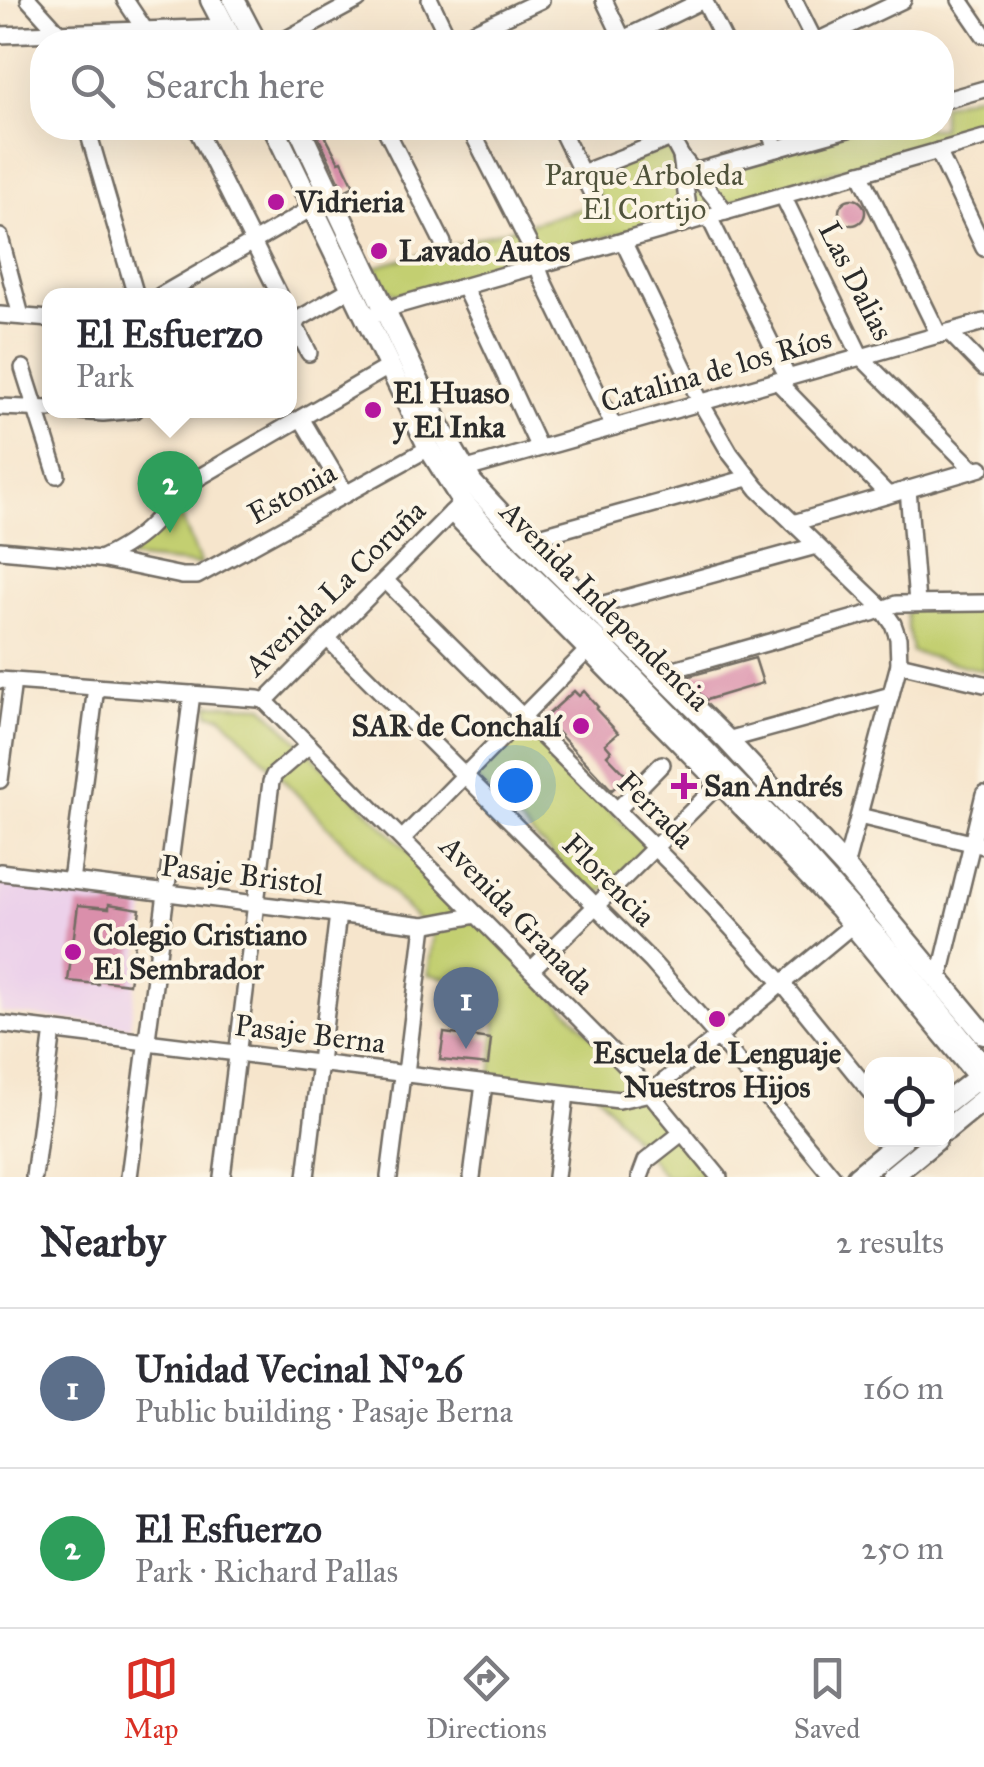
<!DOCTYPE html>
<html lang="en">
<head>
<meta charset="utf-8">
<style>
	body { margin:0; font-family:"IM FELL Great Primer",serif; background:#f7f7f7; color:#2b2b33 }
	.controls { position:absolute; right:30px; bottom:30px; display:grid; overflow:hidden; border-radius:20px; box-shadow:0 10px 40px #0002 }
	.controls button { width:90px; height:90px; display:grid; place-items:center; padding:0; border:0; border-bottom:2px solid #e1e1e2; background:#fff; color:#2b2b33; font:50px sans-serif }
	.you { position:absolute; left:515px; top:785px; width:35px; height:35px; margin:-25px; border:8px solid #fff; border-radius:50%; background:#1a73e8; box-shadow:0 0 0 15px #1a73e833 }
	.badge { display:grid; place-items:center; width:65px; height:65px; border-radius:50%; background:#d93025; color:#fff; font-size:32px; font-weight:700 }
	.pin { position:absolute; translate:-50% -82px; filter:drop-shadow(0 2px 5px #0008) }
	.pin::after { content:''; position:absolute; top:52px; width:35px; height:30px; background:inherit; clip-path:polygon(0 0,100% 0,50% 100%) }
	.popup { position:absolute; left:42px; top:288px; width:255px; height:130px; box-sizing:border-box; display:grid; place-content:center; border-radius:20px; background:#fff; filter:drop-shadow(0 2px 8px #0005); font-size:32px; white-space:nowrap; color:#7c7c81 }
	.popup b { font-size:38px; color:#2b2b33 }
	.popup::after { content:''; position:absolute; left:50%; top:100%; margin-left:-20px; border:20px solid transparent; border-top-color:#fff }
	.list { margin:0; padding:0; list-style:none }
	h2 { display:flex; justify-content:space-between; align-items:center; height:130px; margin:0; padding:0 40px; font-size:42px }
	h2 small { font-size:32px; font-weight:400; color:#7c7c81 }
	.list li { display:grid; grid-template-columns:65px 1fr auto; gap:30px; align-items:center; box-sizing:border-box; height:160px; padding:0 40px; border-top:2px solid #e1e1e2 }
	.list b { display:block; font-size:38px; white-space:nowrap }
	.list p { margin:0; font-size:32px; white-space:nowrap; color:#7c7c81 }
	.list em { font-size:32px; font-style:normal; color:#7c7c81 }
	.icon { flex:none; width:55px; height:55px; fill:none; stroke:currentColor; stroke-width:2; stroke-linecap:round; stroke-linejoin:round }
	.map { position:relative; flex:none; width:984px; height:1177px; overflow:hidden }
	.search { position:absolute; background:#fff; box-shadow:0 10px 40px #0002; left:30px; right:30px; top:30px; height:110px; display:flex; align-items:center; gap:25px; box-sizing:border-box; padding:0 35px; border-radius:40px; color:#7c7c81; font-size:38px }
	.sheet { height:450px; background:#fff }
	nav { display:flex; justify-content:space-around; align-items:center; box-sizing:border-box; height:140px; border-top:2px solid #e1e1e2; background:#fff; font-size:28px; color:#7c7c81 }
	nav a { display:grid; justify-items:center; gap:5px }
	nav .on { color:#d93025 }
	.map>svg:first-child { display:block }
	.built { fill:#ecd1ea }
	.green { fill:#c3cf71; stroke:#777d4e; stroke-width:2.5 }
	.building { fill:#da8fab }
	.lines { fill:none; stroke-linecap:round; stroke-linejoin:round }
	.minor-casing { stroke:#726c63; stroke-width:20 }
	.major-casing { stroke:#726c63; stroke-width:25 }
	.minor { stroke:#fff; stroke-width:15 }
	.major { stroke:#fff; stroke-width:20 }
	.poi-dot { fill:#b5179e; stroke:#fcf5e5; stroke-width:4 }
	.labels { text-anchor:middle; stroke-width:8; stroke-linejoin:round; paint-order:stroke }
	.park-label { font-size:30px; fill:#51543c; stroke:#fcf5e5 }
	.poi-label { font-size:30px; font-weight:bold; fill:#2b2b2b; stroke:#fcf5e5; text-anchor:start }
	.street-label { font-size:30px; fill:#2b2b2b; stroke:#fcf5e5 }
</style>
</head>
<body>
<div class="map">
<svg width="984" height="1177" viewBox="0 0 984 1177">
	<rect width="100%" height="100%" fill="#fcf5e5"/>
	<filter id="ink" filterUnits="userSpaceOnUse"><feTurbulence type="fractalNoise" baseFrequency=".01" numOctaves="2"/><feDisplacementMap in="SourceGraphic" scale="20" xChannelSelector="R" yChannelSelector="G"/><feConvolveMatrix kernelMatrix="1 2 1 2 8 2 1 2 1" color-interpolation-filters="sRGB"/></filter>
	<filter id="wash" filterUnits="userSpaceOnUse"><feTurbulence type="fractalNoise" baseFrequency=".0048" numOctaves="4" result="noise"/><feDisplacementMap in="SourceGraphic" scale="40" xChannelSelector="R" yChannelSelector="G"/><feGaussianBlur stdDeviation="2.25" result="paint"/><feColorMatrix in="noise" values="0 0 0 0 0 0 0 0 0 0 0 0 0 0 0 0 0 1.4 0 .05"/><feComposite in="paint" operator="in"/></filter>
	<g filter="url(#wash)">
		<rect width="100%" height="100%" fill="#f6e5cc"/>
		<path class="built" d="M0,883L146,901L130,1027L0,1012Z"/>
		<g class="green">
			<path d="M984,93V127L717,206L399,295C385,291 381,279 375,267L602,203L590,176L670,147L680,174L857,128H942V105Z"/>
			<path d="M178,508L201,565L126,558Z"/>
			<path d="M911,608L984,609V671L912,652L906,613Z"/>
			<path d="M209,704L263,706L586,1029L713,1177H665L594,1089L491,1078L496,1025L483,986L428,974L433,936L222,716L209,714Z"/>
			<path d="M525,726L647,847L596,898L474,777Z"/>
		</g>
		<g id="blocks">
			<g class="building">
				<path d="M314,128H321L339,162L342,161L354,186L344,191Z"/>
				<circle cx="852" cy="212" r="13"/>
				<path d="M755,658L763,683L706,700L686,680V677Z"/>
				<path d="M574,691L579,696L584,691L598,707L596,709L618,733L605,744L611,751L607,755L627,776L612,790L544,718Z"/>
				<path d="M109,904L140,909L129,984L98,980V984L68,981L78,905L109,908Z"/>
				<path d="M444,1033L491,1039L488,1065L440,1060Z"/>
			</g>
		</g>
	</g>
	<g filter="url(#ink)">
		<use href="#blocks" fill-opacity="0" stroke="#726c63" stroke-width="2.5"/>
		<g class="lines">
			<g class="minor-casing">
				<g id="minor">
					<path d="M29,0L59,33L60,40"/>
					<path d="M125,0L153,42"/>
					<path d="M430,0L450,42"/>
					<path d="M604,0L624,42"/>
					<path d="M704,0L725,42"/>
					<path d="M794,0L815,42"/>
					<path d="M960,0L984,35"/>
					<path d="M0,35L226,27"/>
					<path d="M623,39L703,0"/>
					<path d="M281,42L358,0"/>
					<path d="M452,42L541,0"/>
					<path d="M464,42L516,40L518,42"/>
					<path d="M815,42L903,0"/>
					<path d="M942,101L984,89"/>
					<path d="M87,128L136,296"/>
					<path d="M196,128L280,296"/>
					<path d="M385,128L443,243"/>
					<path d="M470,128L530,246L543,281L614,427"/>
					<path d="M560,128L593,196"/>
					<path d="M666,128L681,156L726,212"/>
					<path d="M767,128L777,149"/>
					<path d="M938,151L984,248"/>
					<path d="M681,156L690,222"/>
					<path d="M694,172L851,128"/>
					<path d="M582,173L671,138"/>
					<path d="M860,173L939,335"/>
					<path d="M783,196L861,357L974,470"/>
					<path d="M709,217L788,378"/>
					<path d="M0,237L21,316"/>
					<path d="M623,241L701,403L730,453L758,489L882,608L893,624L898,638L899,664L845,867"/>
					<path d="M464,287L539,448"/>
					<path d="M160,296L312,208"/>
					<path d="M0,315L50,319"/>
					<path d="M290,316L309,353"/>
					<path d="M366,318L399,305L984,138"/>
					<path d="M290,324L352,288"/>
					<path d="M949,332L984,368"/>
					<path d="M23,368L57,475"/>
					<path d="M777,381L888,495"/>
					<path d="M0,407L50,409"/>
					<path d="M67,410L103,413L135,410"/>
					<path d="M301,418L346,494"/>
					<path d="M463,470L984,322"/>
					<path d="M908,489L917,603"/>
					<path d="M451,513L719,785L836,908L984,1087"/>
					<path d="M793,523L981,468"/>
					<path d="M525,540L748,478"/>
					<path d="M0,550L100,559L182,576H197L429,448"/>
					<path d="M100,559C120,550 138,539 153,523C168,508 180,490 198,478L390,366"/>
					<path d="M385,580L694,887L782,983L872,1094"/>
					<path d="M593,607L816,546"/>
					<path d="M327,638L652,962L718,1037L833,1177"/>
					<path d="M899,664L984,684"/>
					<path d="M660,673L872,613L896,604L984,603"/>
					<path d="M0,680L258,699L265,701"/>
					<path d="M265,701L636,1076L719,1177"/>
					<path d="M265,701L456,508"/>
					<path d="M727,740L891,695"/>
					<path d="M0,780L13,681"/>
					<path d="M617,810L662,764"/>
					<path d="M859,816L984,846"/>
					<path d="M403,838L587,651"/>
					<path d="M0,872L424,925L477,915"/>
					<path d="M71,881L96,687"/>
					<path d="M531,970L724,779"/>
					<path d="M939,980L984,794"/>
					<path d="M0,1024L619,1100L650,1093L851,926"/>
					<path d="M34,1177L53,1030"/>
					<path d="M129,1177L192,694"/>
					<path d="M222,1177L271,782L274,775L309,745"/>
					<path d="M306,1177L338,914"/>
					<path d="M389,1177L401,1083L407,1065L424,925"/>
					<path d="M472,1177L484,1084"/>
					<path d="M556,1177L566,1094"/>
					<path d="M640,1177L646,1161L683,1132"/>
				</g>
			</g>
			<g class="major-casing">
				<g id="major">
					<path d="M211,0L233,42"/>
					<path d="M234,0L256,42"/>
					<path d="M274,128L429,448L463,502L507,553L595,638L773,821L899,962L984,1067"/>
					<path d="M299,128L441,429L472,483L525,540L727,740L845,867L984,1034"/>
					<path d="M946,1103L984,1073"/>
					<path d="M946,1130L984,1099"/>
					<path d="M857,1177L902,1140"/>
					<path d="M891,1177L936,1140"/>
				</g>
			</g>
			<use href="#minor" class="minor"/>
			<use href="#major" class="major"/>
		</g>
	</g>
	<g class="poi-dot">
		<circle cx="276" cy="202" r="10"/>
		<circle cx="379" cy="251" r="10"/>
		<circle cx="373" cy="410" r="10"/>
		<circle cx="581" cy="726" r="10"/>
		<path d="M679 771h10v10h10v10h-10v10h-10v-10h-10v-10h10z"/>
		<circle cx="73" cy="952" r="10"/>
		<circle cx="717" cy="1019" r="10"/>
	</g>
	<g class="labels">
		<g class="park-label">
			<text x="644" y="185">Parque Arboleda<tspan x="644" dy="34">El Cortijo</tspan></text>
		</g>
		<g class="poi-label">
			<text x="296" y="212">Vidrieria</text>
			<text x="399" y="261">Lavado Autos</text>
			<text x="393" y="403">El Huaso<tspan x="393" dy="34">y El Inka</tspan></text>
			<text x="561" y="736" text-anchor="end">SAR de Conchalí</text>
			<text x="704" y="796">San Andrés</text>
			<text x="93" y="945">Colegio Cristiano<tspan x="93" dy="34">El Sembrador</tspan></text>
			<text x="717" y="1063" text-anchor="middle">Escuela de Lenguaje<tspan x="717" dy="34">Nuestros Hijos</tspan></text>
		</g>
		<g class="street-label">
			<text transform="translate(856 281) rotate(63)" y="10">Las Dalias</text>
			<text transform="translate(716 370) rotate(-16)" y="10">Catalina de los Ríos</text>
			<text transform="translate(292 493) rotate(-29)" y="10">Estonia</text>
			<text transform="translate(335 588) rotate(-44)" y="10">Avenida La Coruña</text>
			<text transform="translate(605 606) rotate(45)" y="10">Avenida Independencia</text>
			<text transform="translate(656 810) rotate(45)" y="10">Ferrada</text>
			<text transform="translate(242 875) rotate(7)" y="10">Pasaje Bristol</text>
			<text transform="translate(609 880) rotate(45)" y="10">Florencia</text>
			<text transform="translate(517 915) rotate(46)" y="10">Avenida Granada</text>
			<text transform="translate(310 1034) rotate(7)" y="10">Pasaje Berna</text>
		</g>
	</g>
</svg>
<div class="controls">
<button><svg class="icon" aria-label="locate" viewBox="0 0 24 24"><circle cx="12" cy="12" r="6"/><path d="M12 2v4M12 18v4M2 12h4M18 12h4"/></svg></button>
</div>
<div class="you"></div>
<div class="pin badge" style="left:466px;top:1049px;background:#5c6f8a">1</div>
<div class="pin badge" style="left:170px;top:533px;background:#2e9e5b">2</div>
<div class="popup"><b>El Esfuerzo</b>Park</div>
<div class="search"><svg class="icon" aria-label="search" viewBox="0 0 24 24"><circle cx="10" cy="10" r="6"/><path d="M15 15l6 6"/></svg>Search here</div>
</div>
<section class="sheet">
<h2>Nearby<small>2 results</small></h2>
<ul class="list">
<li><span class="badge" style="background:#5c6f8a">1</span><div><b>Unidad Vecinal Nº26</b><p>Public building · Pasaje Berna</p></div><em>160 m</em></li>
<li><span class="badge" style="background:#2e9e5b">2</span><div><b>El Esfuerzo</b><p>Park · Richard Pallas</p></div><em>250 m</em></li>
</ul>
</section>
<nav>
<a class="on"><svg class="icon" aria-label="map" viewBox="0 0 24 24"><path d="M3 6l6-2 6 2 6-2v14l-6 2-6-2-6 2zM9 4v14M15 6v14"/></svg>Map</a>
<a><svg class="icon" aria-label="directions" viewBox="0 0 24 24"><path d="M12 3l9 9-9 9-9-9zM9 14v-3h6M13 9l2 2-2 2"/></svg>Directions</a>
<a><svg class="icon" aria-label="saved" viewBox="0 0 24 24"><path d="M7 4h10v16l-5-4-5 4z"/></svg>Saved</a>
</nav>
</body>
</html>
